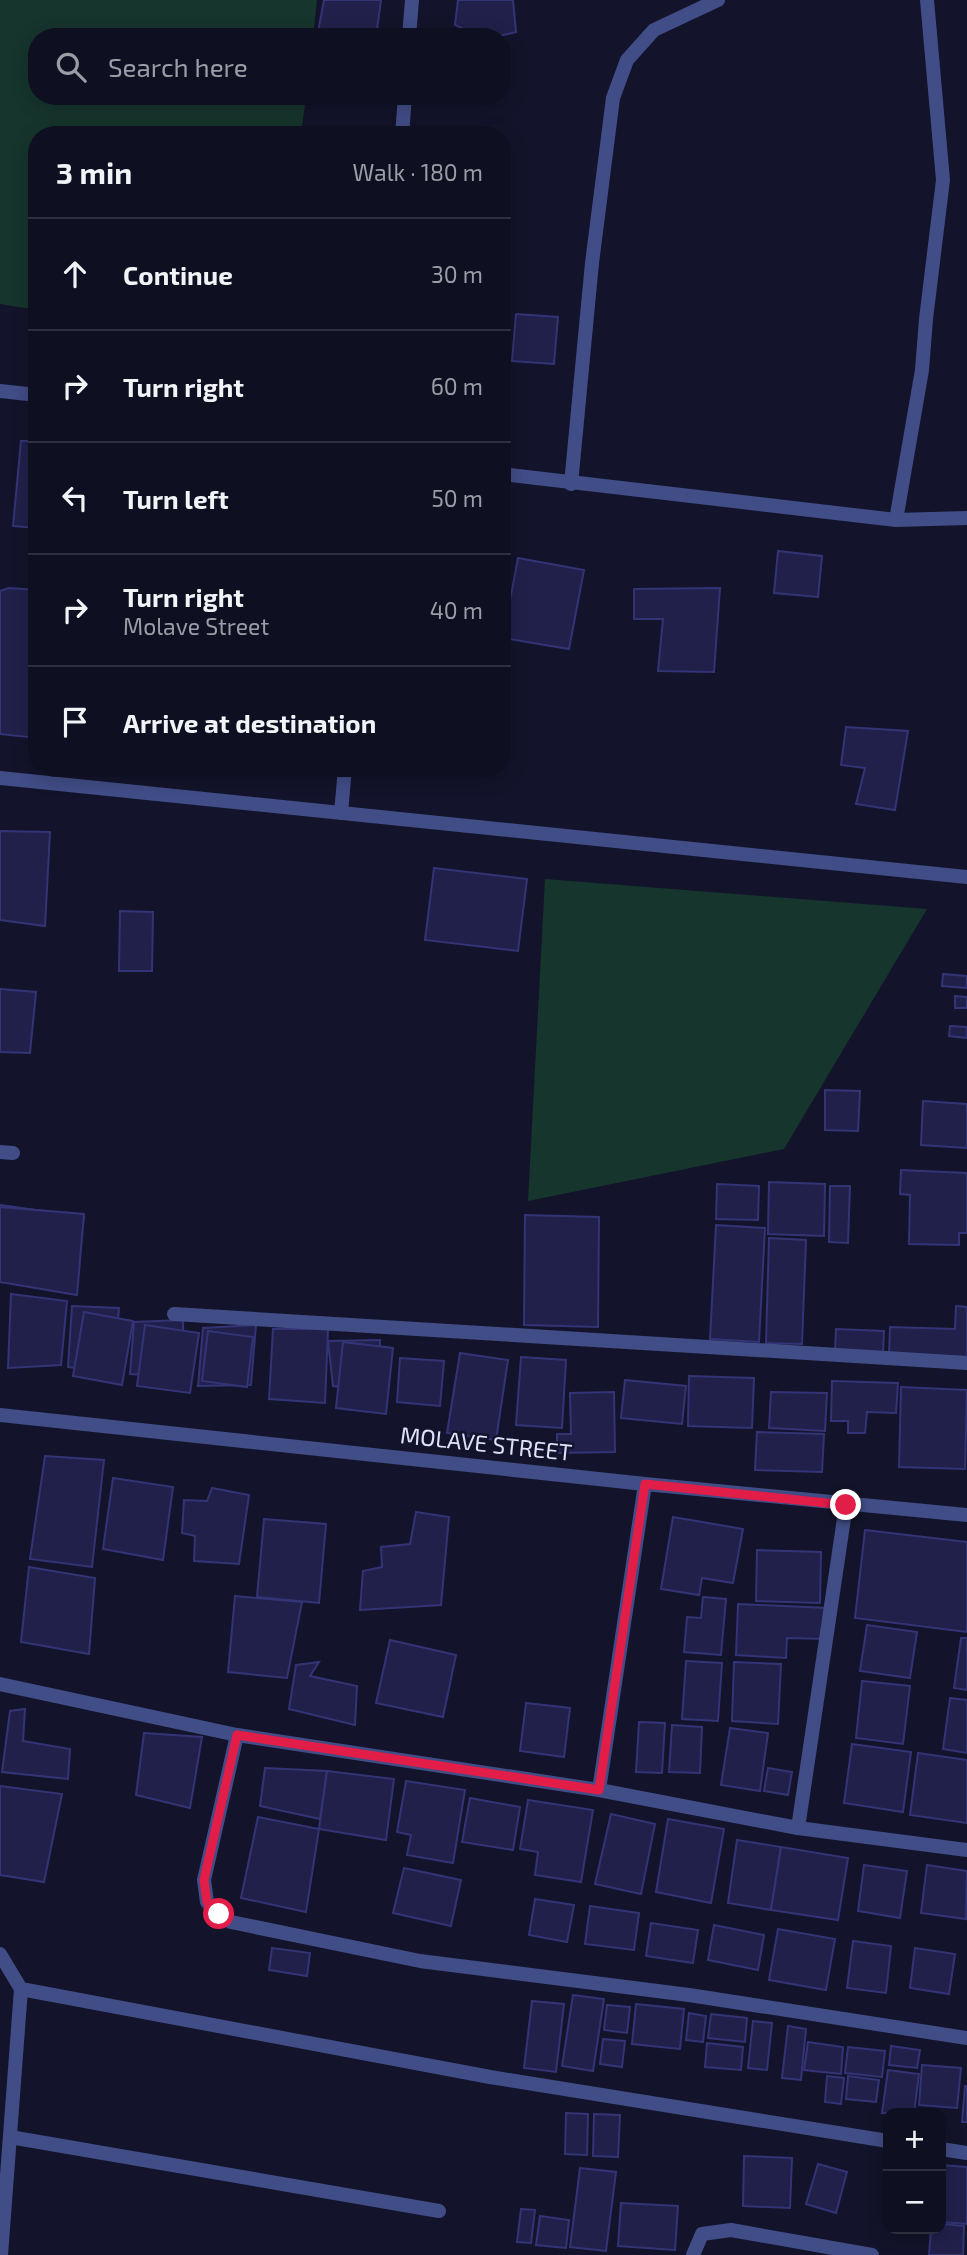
<!DOCTYPE html>
<html lang="en">
<head>
<meta charset="utf-8">
<style>
	body { margin:0; font-family:"Exo 2",sans-serif; background:#1c1d2d; color:#f1f3f6 }
	.controls { position:absolute; right:21px; bottom:21px; display:grid; overflow:hidden; border-radius:14px; box-shadow:0 4px 18px #0003 }
	.controls button { width:63px; height:63px; display:grid; place-items:center; padding:0; border:0; border-bottom:2px solid #2e2f3e; background:#0e0f20; color:#f1f3f6; font:35px sans-serif }
	.stop { position:absolute; width:21px; height:21px; margin:-16px; border:5px solid #e11d48; border-radius:50%; background:#fff }
	.stop.end { background:#e11d48; border-color:#fff; box-shadow:0 2px 7px #0008 }
	.list { margin:0; padding:0; list-style:none }
	h2 { display:flex; justify-content:space-between; align-items:center; height:91px; margin:0; padding:0 28px; font-size:30px }
	h2 small { font-size:23px; font-weight:400; color:#9b9ca5 }
	.list li { display:grid; grid-template-columns:46px 1fr auto; gap:21px; align-items:center; box-sizing:border-box; height:112px; padding:0 28px; border-top:2px solid #2e2f3e }
	.list b { display:block; font-size:26px; white-space:nowrap }
	.list p { margin:0; font-size:23px; white-space:nowrap; color:#9b9ca5 }
	.list em { font-size:23px; font-style:normal; color:#9b9ca5 }
	.icon { flex:none; width:38px; height:38px; fill:none; stroke:currentColor; stroke-width:2; stroke-linecap:round; stroke-linejoin:round }
	.map { position:relative; flex:none; width:967px; height:2255px; overflow:hidden }
	.search { position:absolute; background:#0e0f20; box-shadow:0 4px 18px #0003; left:28px; top:28px; width:483px; height:77px; display:flex; align-items:center; gap:18px; box-sizing:border-box; padding:0 24px; border-radius:28px; color:#9b9ca5; font-size:26px }
	.panel { position:absolute; background:#0e0f20; box-shadow:0 4px 18px #0003; left:28px; top:126px; width:483px; height:651px; border-radius:28px }
	.map>svg:first-child { display:block }
	.green { fill:#16352d }
	.building { fill:#20204b; stroke:#333476; stroke-width:2 }
	.lines { fill:none; stroke-linecap:round; stroke-linejoin:round }
	.street { stroke:#414d87; stroke-width:14 }
	.route { stroke:#e11d48; stroke-width:9 }
	.labels { text-anchor:middle; stroke-width:5; stroke-linejoin:round; paint-order:stroke }
	.street-label { font-size:23px; fill:#dfe2fd; stroke:#13142b }
</style>
</head>
<body>
<div class="map">
<svg width="967" height="2255" viewBox="0 0 967 2255">
	<rect width="100%" height="100%" fill="#13142b"/>
	<g class="green">
		<path d="M0,0H317L313,37H37V96H306L301,135H37V310L0,304Z"/>
		<path d="M545,879L927,909L784,1149L528,1201Z"/>
	</g>
	<g class="building">
		<path d="M324,0H381L376,37H317Z"/>
		<path d="M458,0H513L516,32L495,37H481L455,25Z"/>
		<path d="M516,314L558,317L554,364L512,361Z"/>
		<path d="M21,441H37V528L13,526Z"/>
		<path d="M502,525L509,526L507,558L502,557Z"/>
		<path d="M778,551L822,556L818,597L774,593Z"/>
		<path d="M518,558L584,570L569,649L503,638Z"/>
		<path d="M9,588L37,590V738L0,734V591Z"/>
		<path d="M720,588L714,672L658,671L663,619H634V589Z"/>
		<path d="M846,727L908,731L895,810L856,804L865,768L841,765Z"/>
		<path d="M0,831L50,832L45,926L0,920Z"/>
		<path d="M434,868L527,879L518,951L425,940Z"/>
		<path d="M120,911L153,912L152,971H119Z"/>
		<path d="M943,974L967,976V988L942,986Z"/>
		<path d="M0,989L36,992L30,1053L0,1052Z"/>
		<path d="M955,996L967,997V1008H955Z"/>
		<path d="M950,1026L967,1027V1038L949,1036Z"/>
		<path d="M825,1090L860,1091L858,1131L825,1130Z"/>
		<path d="M923,1101L967,1104V1148L921,1145Z"/>
		<path d="M901,1170L967,1173V1233H959V1245L909,1244L910,1195L900,1194Z"/>
		<path d="M769,1182L825,1184L824,1236L768,1234Z"/>
		<path d="M717,1184L759,1186L758,1220L716,1219Z"/>
		<path d="M830,1186H850L848,1243L829,1242Z"/>
		<path d="M1,1205L84,1217L74,1285L0,1275Z"/>
		<path d="M0,1207L84,1214L77,1295L0,1282Z"/>
		<path d="M525,1215L599,1217L598,1327L524,1325Z"/>
		<path d="M716,1225L765,1228L759,1342L710,1339Z"/>
		<path d="M769,1238L806,1240L802,1344L766,1343Z"/>
		<path d="M11,1294L67,1301L61,1365L8,1368Z"/>
		<path d="M72,1306L119,1308L113,1374L68,1367Z"/>
		<path d="M956,1306L967,1307V1357L889,1354L890,1327L955,1329Z"/>
		<path d="M84,1312L133,1321L122,1385L73,1376Z"/>
		<path d="M183,1320L184,1377L130,1374L134,1322Z"/>
		<path d="M145,1325L199,1333L190,1393L137,1386Z"/>
		<path d="M256,1325L251,1385L198,1386L203,1328Z"/>
		<path d="M273,1329H328L325,1403L269,1399Z"/>
		<path d="M836,1329L884,1331L883,1353L835,1351Z"/>
		<path d="M208,1331L253,1337L247,1387L202,1381Z"/>
		<path d="M380,1340L379,1390L333,1386L328,1341Z"/>
		<path d="M343,1342L393,1348L386,1414L336,1408Z"/>
		<path d="M460,1353L508,1360L496,1440L447,1433Z"/>
		<path d="M521,1357L566,1360L562,1428L516,1425Z"/>
		<path d="M400,1358L444,1361L440,1406L397,1402Z"/>
		<path d="M689,1376L754,1378L752,1428L688,1426Z"/>
		<path d="M625,1380L686,1386L682,1424L621,1418Z"/>
		<path d="M832,1381L898,1383L896,1413L867,1412L865,1433H848V1421H831Z"/>
		<path d="M901,1387L967,1390L965,1469L899,1467Z"/>
		<path d="M614,1392L615,1452L557,1453V1434H571L570,1393Z"/>
		<path d="M771,1392L827,1393L825,1431L769,1428Z"/>
		<path d="M757,1432L824,1434L822,1472L755,1470Z"/>
		<path d="M45,1456L104,1460L92,1567L30,1559Z"/>
		<path d="M113,1478L173,1487L163,1560L103,1549Z"/>
		<path d="M212,1488L249,1495L239,1564L194,1561L195,1536L182,1533L184,1500L207,1501Z"/>
		<path d="M416,1512L449,1517L441,1605L360,1610L363,1571L382,1567L381,1547L410,1544Z"/>
		<path d="M673,1517L743,1529L733,1583L702,1578L699,1595L661,1589Z"/>
		<path d="M264,1519L326,1524L319,1603L257,1597Z"/>
		<path d="M865,1530L967,1542V1632L855,1618Z"/>
		<path d="M757,1550L821,1552L820,1603L756,1601Z"/>
		<path d="M29,1567L95,1578L89,1654L21,1642Z"/>
		<path d="M235,1596L302,1602L287,1678L228,1672Z"/>
		<path d="M703,1597L726,1599L721,1655L684,1652L687,1617L701,1618Z"/>
		<path d="M738,1604L828,1608L826,1639L787,1638L786,1658L736,1655Z"/>
		<path d="M867,1625L917,1632L910,1678L860,1671Z"/>
		<path d="M961,1638H967V1690L954,1688Z"/>
		<path d="M390,1640L456,1655L443,1717L376,1703Z"/>
		<path d="M686,1661L722,1663L718,1721L682,1719Z"/>
		<path d="M319,1662L310,1676L357,1686L355,1725L289,1709L296,1665Z"/>
		<path d="M734,1662L781,1664L778,1724L732,1721Z"/>
		<path d="M862,1681L910,1686L903,1744L856,1738Z"/>
		<path d="M950,1698L967,1700V1753L943,1749Z"/>
		<path d="M526,1703L570,1708L564,1757L520,1751Z"/>
		<path d="M25,1709L23,1741L70,1749L68,1779L2,1772L10,1711Z"/>
		<path d="M639,1722L665,1723L662,1773L636,1772Z"/>
		<path d="M672,1725L702,1727L700,1773L669,1772Z"/>
		<path d="M730,1728L768,1733L760,1791L721,1785Z"/>
		<path d="M144,1733L202,1737L190,1808L136,1795Z"/>
		<path d="M852,1744L911,1752L903,1812L844,1803Z"/>
		<path d="M918,1753L967,1760V1823L910,1815Z"/>
		<path d="M265,1768L327,1771L320,1819L260,1806Z"/>
		<path d="M768,1768L792,1772L788,1795L764,1791Z"/>
		<path d="M327,1771L394,1779L386,1840L319,1829Z"/>
		<path d="M406,1781L465,1790L453,1863L407,1855L411,1835L397,1832Z"/>
		<path d="M0,1786L62,1794L44,1882L0,1875Z"/>
		<path d="M470,1798L520,1807L513,1850L462,1842Z"/>
		<path d="M528,1800L593,1810L581,1882L535,1875L538,1852L520,1849Z"/>
		<path d="M611,1814L655,1824L641,1894L595,1884Z"/>
		<path d="M258,1817L319,1829L306,1912L241,1898Z"/>
		<path d="M668,1819L724,1829L711,1903L656,1892Z"/>
		<path d="M737,1840L781,1847L771,1910L728,1903Z"/>
		<path d="M781,1847L848,1858L838,1920L771,1910Z"/>
		<path d="M864,1865L907,1871L900,1918L858,1911Z"/>
		<path d="M927,1865L967,1871L966,1919L921,1913Z"/>
		<path d="M404,1868L461,1880L451,1926L393,1913Z"/>
		<path d="M535,1899L574,1905L567,1942L529,1935Z"/>
		<path d="M590,1906L639,1913L634,1950L585,1944Z"/>
		<path d="M651,1923L698,1930L693,1963L646,1956Z"/>
		<path d="M714,1925L764,1935L758,1970L708,1960Z"/>
		<path d="M778,1929L835,1939L826,1990L769,1980Z"/>
		<path d="M853,1941L891,1946L886,1993L847,1988Z"/>
		<path d="M272,1948L310,1953L307,1976L269,1970Z"/>
		<path d="M915,1948L955,1954L949,1994L910,1988Z"/>
		<path d="M573,1995L604,1999L593,2071L562,2066Z"/>
		<path d="M532,2001L564,2004L556,2072L524,2068Z"/>
		<path d="M636,2004L684,2009L680,2049L632,2044Z"/>
		<path d="M607,2005L630,2007L627,2033L604,2030Z"/>
		<path d="M689,2013L706,2016L703,2042L686,2040Z"/>
		<path d="M711,2014L747,2018L745,2042L708,2038Z"/>
		<path d="M753,2021L772,2023L767,2070L748,2068Z"/>
		<path d="M788,2026L806,2029L801,2080L782,2078Z"/>
		<path d="M603,2039L625,2041L622,2067L600,2064Z"/>
		<path d="M808,2042L843,2047L841,2074L804,2070Z"/>
		<path d="M707,2043L743,2047L741,2070L705,2067Z"/>
		<path d="M891,2046L920,2050L917,2068L889,2065Z"/>
		<path d="M848,2047L885,2051L882,2077L845,2073Z"/>
		<path d="M922,2065L961,2068L957,2108L919,2105Z"/>
		<path d="M888,2070L919,2074L914,2113H882Z"/>
		<path d="M827,2076L844,2078L841,2104L825,2102Z"/>
		<path d="M848,2076L879,2080L876,2102L846,2099Z"/>
		<path d="M965,2086H967V2122H962Z"/>
		<path d="M566,2113L588,2114L587,2155L565,2154Z"/>
		<path d="M594,2114L620,2115L618,2157L593,2156Z"/>
		<path d="M744,2156L792,2158L790,2208L743,2206Z"/>
		<path d="M818,2164L847,2172L836,2213L806,2204Z"/>
		<path d="M941,2165L967,2167V2224L941,2222Z"/>
		<path d="M580,2168L616,2172L606,2251L570,2247Z"/>
		<path d="M621,2203L678,2206L675,2250L618,2246Z"/>
		<path d="M521,2209L535,2210L531,2243L517,2242Z"/>
		<path d="M540,2216L569,2220L566,2248L536,2245Z"/>
		<path d="M941,2224L964,2226L963,2255H929L931,2229H941Z"/>
	</g>
	<g class="lines">
		<g class="street">
			<path d="M409,37L412,0"/>
			<path d="M402,135L405,96"/>
			<path d="M0,391L37,395"/>
			<path d="M502,474L896,520L967,518"/>
			<path d="M571,484L592,263L613,98L627,60L654,30L718,0"/>
			<path d="M896,520L922,370L926,319L943,180L927,0"/>
			<path d="M0,778L967,877"/>
			<path d="M341,813L345,768"/>
			<path d="M0,1152L13,1153"/>
			<path d="M174,1314L967,1363"/>
			<path d="M0,1415L645,1484L967,1515"/>
			<path d="M0,1684L237,1735L599,1790L798,1828L967,1850"/>
			<path d="M237,1735L204,1880L207,1902L231,1922L420,1961L689,1995L967,2038"/>
			<path d="M599,1790L645,1484"/>
			<path d="M798,1828L846,1505"/>
			<path d="M0,1954L21,1989L490,2077L888,2141"/>
			<path d="M10,2137L439,2211"/>
			<path d="M941,2149L967,2153"/>
			<path d="M1,2255L21,1989"/>
			<path d="M693,2255L702,2234L731,2230L872,2255"/>
		</g>
	</g>
	<g class="lines">
		<path class="route" d="M219,1914L207,1902L204,1880L237,1735L599,1790L645,1484L846,1505"/>
	</g>
	<g class="labels">
		<g class="street-label">
			<text transform="translate(486 1444) rotate(6)" y="8">MOLAVE STREET</text>
		</g>
	</g>
</svg>
<div class="controls">
<button>+</button>
<button>−</button>
</div>
<div class="stop" style="left:219px;top:1914px"></div>
<div class="stop end" style="left:846px;top:1505px"></div>
<div class="search"><svg class="icon" aria-label="search" viewBox="0 0 24 24"><circle cx="10" cy="10" r="6"/><path d="M15 15l6 6"/></svg>Search here</div>
<section class="panel">
<h2>3 min<small>Walk · 180 m</small></h2>
<ul class="list">
<li><svg class="icon" aria-label="ahead" viewBox="0 0 24 24"><path d="M12 20V5M6 11l6-6 6 6"/></svg><div><b>Continue</b></div><em>30 m</em></li>
<li><svg class="icon" aria-label="right" viewBox="0 0 24 24"><path d="M7 20v-9h11M14 6l5 5-5 5"/></svg><div><b>Turn right</b></div><em>60 m</em></li>
<li><svg class="icon" aria-label="left" viewBox="0 0 24 24"><path d="M17 20v-9H6M10 6l-5 5 5 5"/></svg><div><b>Turn left</b></div><em>50 m</em></li>
<li><svg class="icon" aria-label="right" viewBox="0 0 24 24"><path d="M7 20v-9h11M14 6l5 5-5 5"/></svg><div><b>Turn right</b><p>Molave Street</p></div><em>40 m</em></li>
<li><svg class="icon" aria-label="arrive" viewBox="0 0 24 24"><path d="M6 21V4h12l-3 4 3 4H6"/></svg><div><b>Arrive at destination</b></div></li>
</ul>
</section>
</div>
</body>
</html>
